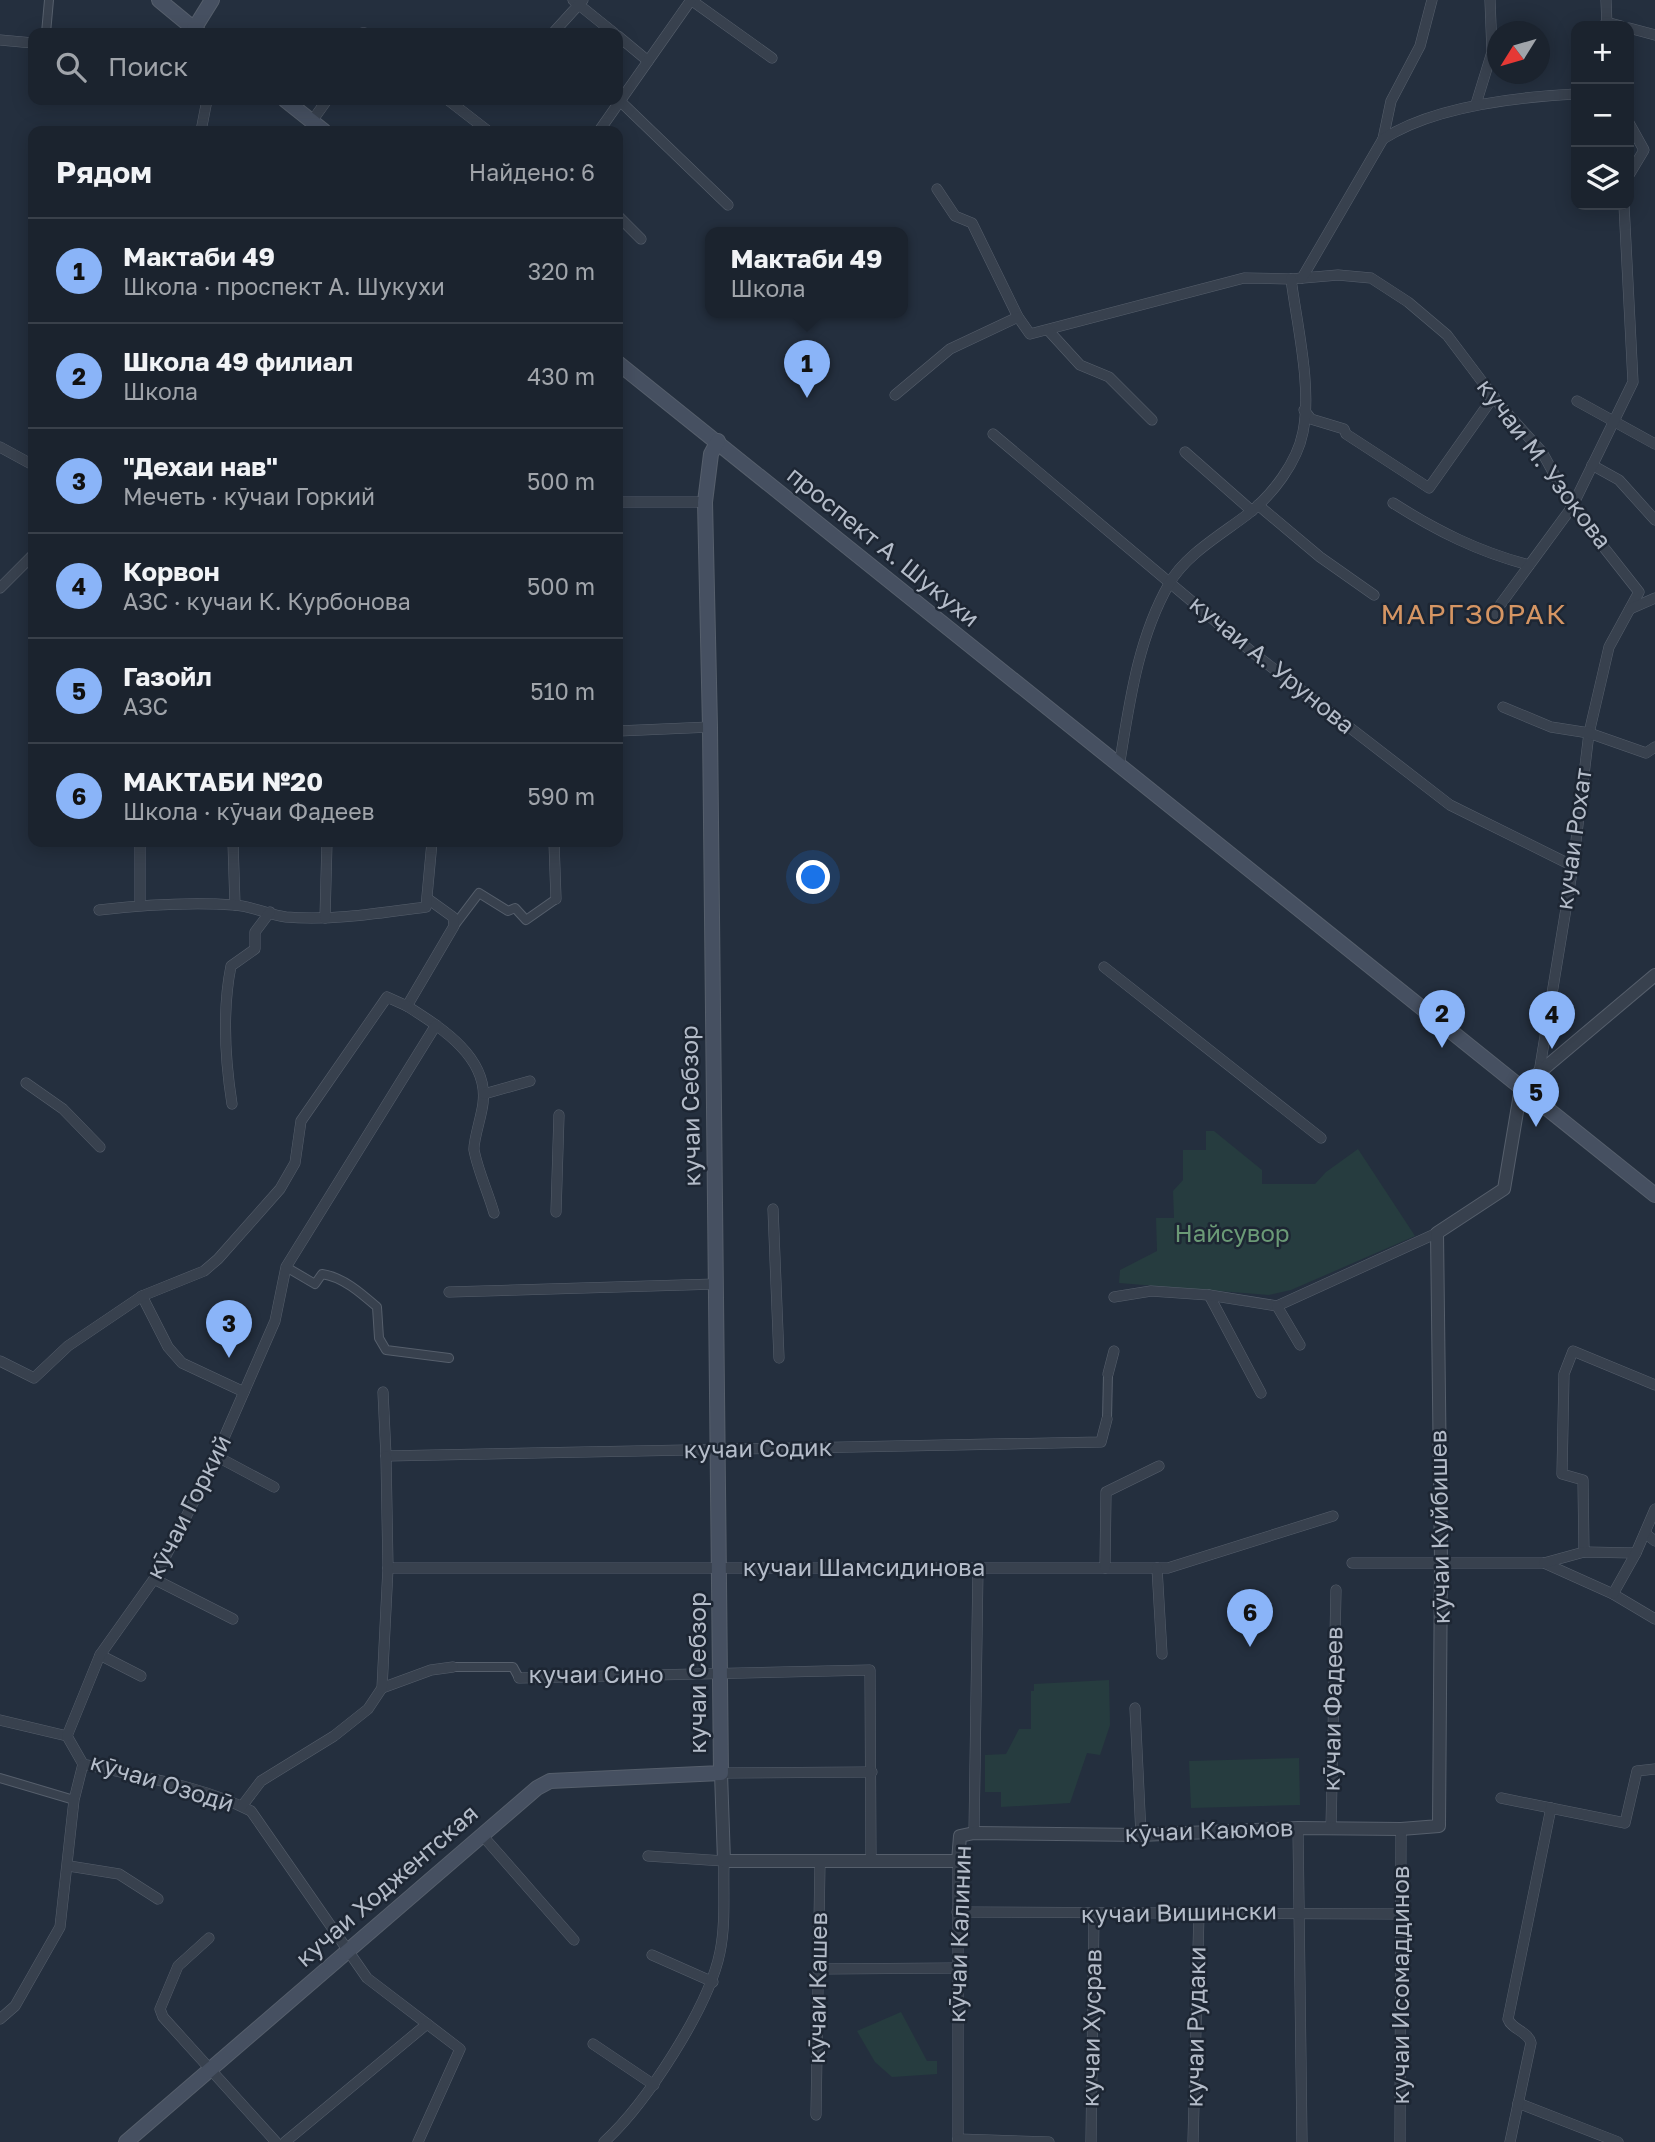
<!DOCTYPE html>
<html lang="ru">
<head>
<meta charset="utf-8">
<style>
	body { margin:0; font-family:"Golos Text",sans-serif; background:#242b36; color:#f1f3f6 }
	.controls { position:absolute; right:21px; top:21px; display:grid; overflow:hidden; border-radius:14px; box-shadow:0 4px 18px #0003 }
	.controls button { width:63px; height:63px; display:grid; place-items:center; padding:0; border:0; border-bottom:2px solid #39404a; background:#1b232e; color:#f1f3f6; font:35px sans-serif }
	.compass { position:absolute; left:1487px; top:21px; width:63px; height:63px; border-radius:50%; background:#1b232e; box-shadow:0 4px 18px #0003; rotate:233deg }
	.you { position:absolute; left:814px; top:878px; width:24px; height:24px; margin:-18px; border:5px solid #fff; border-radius:50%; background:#1a73e8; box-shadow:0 0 0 10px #1a73e833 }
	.badge { display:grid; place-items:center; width:46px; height:46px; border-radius:50%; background:#8ab4f8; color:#111; font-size:23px; font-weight:700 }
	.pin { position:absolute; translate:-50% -58px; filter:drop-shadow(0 2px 4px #0008) }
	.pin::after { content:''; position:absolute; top:37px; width:24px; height:21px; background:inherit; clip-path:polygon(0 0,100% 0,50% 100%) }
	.popup { position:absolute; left:705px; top:227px; width:203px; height:91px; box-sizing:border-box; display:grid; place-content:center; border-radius:14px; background:#1b232e; filter:drop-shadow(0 2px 5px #0005); font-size:23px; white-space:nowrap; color:#a0a4aa }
	.popup b { font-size:26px; color:#f1f3f6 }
	.popup::after { content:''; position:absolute; left:50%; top:100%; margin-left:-14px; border:14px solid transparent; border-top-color:#1b232e }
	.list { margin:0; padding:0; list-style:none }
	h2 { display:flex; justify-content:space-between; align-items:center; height:91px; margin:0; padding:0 28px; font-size:30px }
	h2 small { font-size:23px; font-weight:400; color:#a0a4aa }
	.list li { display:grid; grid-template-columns:46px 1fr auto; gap:21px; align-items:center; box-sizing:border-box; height:105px; padding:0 28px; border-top:2px solid #39404a }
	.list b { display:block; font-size:26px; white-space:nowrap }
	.list p { margin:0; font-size:23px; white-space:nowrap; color:#a0a4aa }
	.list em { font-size:23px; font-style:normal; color:#a0a4aa }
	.icon { flex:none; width:38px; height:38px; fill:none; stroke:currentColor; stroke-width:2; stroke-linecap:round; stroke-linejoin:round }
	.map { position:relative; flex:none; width:1655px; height:2142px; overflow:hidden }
	.search { position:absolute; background:#1b232e; box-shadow:0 4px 18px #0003; left:28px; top:28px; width:595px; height:77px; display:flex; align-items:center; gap:18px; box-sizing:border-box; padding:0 24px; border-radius:14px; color:#a0a4aa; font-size:26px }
	.panel { position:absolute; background:#1b232e; box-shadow:0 4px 18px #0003; left:28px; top:126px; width:595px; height:721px; border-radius:14px }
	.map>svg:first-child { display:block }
	.green { fill:#263c3f }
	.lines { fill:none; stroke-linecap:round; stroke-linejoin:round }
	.pedestrian-casing { stroke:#565f6c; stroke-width:10 }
	.minor-casing { stroke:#565f6c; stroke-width:11 }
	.tertiary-casing { stroke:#565f6c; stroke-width:14 }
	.secondary-casing { stroke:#565f6c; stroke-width:16 }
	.pedestrian { stroke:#38414e; stroke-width:8 }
	.minor { stroke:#38414e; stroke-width:10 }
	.tertiary { stroke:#38414e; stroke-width:12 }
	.secondary { stroke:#465061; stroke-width:14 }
	.labels { text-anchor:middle; stroke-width:5; stroke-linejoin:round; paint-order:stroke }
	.street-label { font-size:24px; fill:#b4bcc9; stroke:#1d2633 }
	.park-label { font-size:24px; fill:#6b9a76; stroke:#1d2633 }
	.quarter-label { font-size:28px; letter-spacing:2px; fill:#d59563; stroke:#1d2633 }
</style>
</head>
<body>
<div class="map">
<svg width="1655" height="2142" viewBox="0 0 1655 2142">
	<rect width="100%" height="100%" fill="#242f3e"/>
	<g class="green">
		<path d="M1206,1131H1214L1262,1170V1184H1315L1326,1172L1358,1149L1415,1236L1291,1290L1269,1295L1119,1283L1120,1270L1157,1251L1156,1218H1174L1173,1191L1183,1180V1150H1206Z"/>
		<path d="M1109,1680L1110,1725L1100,1755L1087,1753L1070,1803L1001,1807V1792H985V1755L1006,1754L1019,1729H1031V1691H1034V1684Z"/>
		<path d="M1299,1758L1300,1805L1191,1808L1189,1761Z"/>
		<path d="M901,2012L927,2061H937V2074L892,2077L875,2062L857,2031Z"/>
	</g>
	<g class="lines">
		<g class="pedestrian-casing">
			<g id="pedestrian">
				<path d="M46,33L49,0"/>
				<path d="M454,926L479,893L508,911L515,908L526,920L556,899"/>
				<path d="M286,1267L315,1284L322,1274C343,1277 361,1293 377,1307L379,1338L386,1350L449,1358"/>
				<path d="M1107,1419L1108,1374"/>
				<path d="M453,1667H513L519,1678"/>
				<path d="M0,1778L74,1800"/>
			</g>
		</g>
		<g class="minor-casing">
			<g id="minor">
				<path d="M573,0L614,33"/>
				<path d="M691,0L772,58"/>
				<path d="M1606,0L1607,26"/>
				<path d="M1606,22L1621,26"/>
				<path d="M1629,28L1655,35"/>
				<path d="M362,33H365"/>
				<path d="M553,33L583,0"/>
				<path d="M618,36L648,61"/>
				<path d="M0,40L33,43"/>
				<path d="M448,100L488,131"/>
				<path d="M621,102L728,205"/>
				<path d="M1476,104L1492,52L1490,0"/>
				<path d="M312,121L327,100"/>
				<path d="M1629,123L1644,150L1629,175"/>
				<path d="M201,131L207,100"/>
				<path d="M599,131L691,0"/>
				<path d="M1383,139L1391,101L1420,46L1432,0"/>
				<path d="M937,189L955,216L972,223L1018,317L1030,334L1244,278L1291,279L1338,275L1371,278L1408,302L1447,335L1499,404L1542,452L1572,507L1639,592L1609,647L1589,733L1573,866L1539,1073"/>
				<path d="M618,216L641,239"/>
				<path d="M1302,278L1383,139C1434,106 1517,97 1576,94"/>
				<path d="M1048,330L1080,365L1109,377L1152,420"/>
				<path d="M895,395L950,349L1018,317"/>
				<path d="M1577,401L1655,444"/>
				<path d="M1304,410L1311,419L1344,429L1346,434L1429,488L1494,396"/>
				<path d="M993,434L1252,652L1450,805L1573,866"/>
				<path d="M0,447L33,465"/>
				<path d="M1185,452L1252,511"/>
				<path d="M1592,465L1619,480L1655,520"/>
				<path d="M618,502H705"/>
				<path d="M1393,503C1437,531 1479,552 1529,565"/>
				<path d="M1258,505L1320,557L1374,595"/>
				<path d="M0,588L33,555"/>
				<path d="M1630,609L1655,598"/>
				<path d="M1492,616L1572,507L1633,382L1624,205"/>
				<path d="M1503,707L1551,727L1589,733L1646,753L1655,747"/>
				<path d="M618,731L710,727"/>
				<path d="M1119,767C1129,706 1137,640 1169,584C1185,555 1222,534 1248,514C1272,495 1297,463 1303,432C1312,387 1297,325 1291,279"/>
				<path d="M233,842L235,905"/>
				<path d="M554,842L556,899"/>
				<path d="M428,899L453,917L454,926L407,1006C440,1027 489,1057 483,1103C482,1115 473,1141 474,1150C478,1171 488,1192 494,1213"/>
				<path d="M140,905V842"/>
				<path d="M99,910C143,905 189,902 234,905C252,906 269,915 286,917C331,921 380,913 426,907L432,842"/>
				<path d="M325,918L327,842"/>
				<path d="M1104,967L1321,1138"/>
				<path d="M26,1083L63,1109L100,1147"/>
				<path d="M484,1094L530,1081"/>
				<path d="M232,1104C225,1059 222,1011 231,966L255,949V932L270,912"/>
				<path d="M773,1209L779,1358"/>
				<path d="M556,1212L559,1115"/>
				<path d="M449,1292L716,1284"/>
				<path d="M1209,1295L1261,1393"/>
				<path d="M142,1296L168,1347L182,1363L244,1392"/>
				<path d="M1114,1297L1151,1291L1209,1295L1277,1306L1437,1233"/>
				<path d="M1277,1306L1300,1345"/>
				<path d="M0,1361L34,1378L68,1346L142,1296L204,1271L218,1259L280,1189L295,1163L301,1121L387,997L407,1006"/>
				<path d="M1108,1374L1114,1351"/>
				<path d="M383,1392L386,1456L1101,1442L1107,1419"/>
				<path d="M216,1456L274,1487"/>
				<path d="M1646,1534L1655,1541"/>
				<path d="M1584,1552L1583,1480L1562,1474L1564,1374L1573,1351L1655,1385"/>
				<path d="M1352,1563H1544L1613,1594L1655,1619"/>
				<path d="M1544,1563L1584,1552L1636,1553"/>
				<path d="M388,1568H1168L1333,1516"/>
				<path d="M1105,1568L1106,1492L1159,1466"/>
				<path d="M1157,1568L1162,1654"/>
				<path d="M154,1579L233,1619"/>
				<path d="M1613,1594L1636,1553L1655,1509"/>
				<path d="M100,1655L141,1676"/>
				<path d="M519,1678L870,1670L871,1862"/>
				<path d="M382,1688L431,1670L453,1667"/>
				<path d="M1135,1708L1141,1835"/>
				<path d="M0,1720L67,1736L83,1764C140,1777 200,1785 251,1811L367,1978L460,2049L418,2142"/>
				<path d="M67,1736L100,1655L154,1579L209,1472L275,1321L286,1267L436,1025"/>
				<path d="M721,1773L872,1772"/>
				<path d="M1501,1798L1625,1823L1637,1771L1655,1769"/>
				<path d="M242,1806L261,1781L334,1736L368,1709L382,1688L388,1568L386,1456"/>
				<path d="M1298,1828L1302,2142"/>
				<path d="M1331,1828L1336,1590"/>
				<path d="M974,1833L978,1568"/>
				<path d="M482,1835L574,1940"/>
				<path d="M958,1861V2142"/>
				<path d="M69,1866L119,1874L158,1899"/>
				<path d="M957,1912L1402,1914"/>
				<path d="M209,1938L178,1966L160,2009L163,2017L276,2142"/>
				<path d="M652,1955L713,1982"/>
				<path d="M818,1969L957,1968"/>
				<path d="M0,2019L15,2006L60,1927L74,1800L83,1764"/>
				<path d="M593,2044L654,2085"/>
				<path d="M1518,2103L1618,2142"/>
				<path d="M816,2115L820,1861"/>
				<path d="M958,2139L1049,2142"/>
				<path d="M285,2142L427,2024"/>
				<path d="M604,2142C646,2104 709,2007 720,1952C726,1923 723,1890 724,1861L648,1856"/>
				<path d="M1091,2142L1094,1914"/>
				<path d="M1193,2142L1199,1913"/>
				<path d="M1400,2142L1401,1829"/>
				<path d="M1510,2142L1531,2043C1528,2031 1512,2030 1508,2019L1551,1808"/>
			</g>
		</g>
		<g class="tertiary-casing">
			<path id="tertiary" d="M721,1773L724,1861H958L960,1836L974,1833L1141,1835L1298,1828L1401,1829L1439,1826L1441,1562L1437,1233L1504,1189L1521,1088L1655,975"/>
		</g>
		<g class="secondary-casing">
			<g id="secondary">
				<path d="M159,0L199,33"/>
				<path d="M194,29L212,0"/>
				<path d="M285,100L324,131"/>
				<path d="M618,363L1655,1195"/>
				<path d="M126,2142L537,1788L550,1781L721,1773L710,727L705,502L711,454L718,441"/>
			</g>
		</g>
		<use href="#pedestrian" class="pedestrian"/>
		<use href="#minor" class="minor"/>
		<use href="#tertiary" class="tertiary"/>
		<use href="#secondary" class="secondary"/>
	</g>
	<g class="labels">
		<g class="street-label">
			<text transform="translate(1544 464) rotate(53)" y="8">кучаи М. Узокова</text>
			<text transform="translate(883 547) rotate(39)" y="8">проспект А. Шукухи</text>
			<text transform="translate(1272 665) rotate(39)" y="8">кучаи А. Урунова</text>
			<text transform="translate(1574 839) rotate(-82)" y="8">кучаи Рохат</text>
			<text transform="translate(691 1106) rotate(-91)" y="8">кучаи Себзор</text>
			<text transform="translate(758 1449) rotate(-1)" y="8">кучаи Содик</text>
			<text transform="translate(189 1507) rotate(-63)" y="8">кӯчаи Горкий</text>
			<text transform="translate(1440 1527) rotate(-91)" y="8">кӯчаи Куйбишев</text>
			<text x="864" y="1576">кучаи Шамсидинова</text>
			<text transform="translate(698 1673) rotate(-90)" y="8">кучаи Себзор</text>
			<text x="596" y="1683">кучаи Сино</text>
			<text transform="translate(1333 1709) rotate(-89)" y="8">кӯчаи Фадеев</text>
			<text transform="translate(162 1783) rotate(17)" y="8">кӯчаи Озодӣ</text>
			<text transform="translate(1209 1831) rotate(-2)" y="8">кӯчаи Каюмов</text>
			<text transform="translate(387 1886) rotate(-41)" y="8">кучаи Ходжентская</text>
			<text transform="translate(1179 1913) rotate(-1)" y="8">кучаи Вишински</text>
			<text transform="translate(960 1934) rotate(-88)" y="8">кӯчаи Калинин</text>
			<text transform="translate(1401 1985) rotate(-90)" y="8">кучаи Исомаддинов</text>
			<text transform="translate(818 1988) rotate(-89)" y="8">кӯчаи Кашев</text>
			<text transform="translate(1196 2027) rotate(-89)" y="8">кучаи Рудаки</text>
			<text transform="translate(1092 2028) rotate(-89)" y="8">кучаи Хусрав</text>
		</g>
		<g class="park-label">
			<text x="1232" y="1242">Найсувор</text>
		</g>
		<g class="quarter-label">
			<text x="1474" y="624">МАРГЗОРАК</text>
		</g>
	</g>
</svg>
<div class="controls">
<button>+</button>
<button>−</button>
<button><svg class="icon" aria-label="layers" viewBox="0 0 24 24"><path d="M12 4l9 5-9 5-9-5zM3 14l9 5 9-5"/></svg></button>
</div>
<svg class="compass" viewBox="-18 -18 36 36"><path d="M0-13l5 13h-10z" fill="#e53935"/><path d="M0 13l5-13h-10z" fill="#a0a4aa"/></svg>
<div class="you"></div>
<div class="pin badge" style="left:807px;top:398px">1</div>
<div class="popup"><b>Мактаби 49</b>Школа</div>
<div class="pin badge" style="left:1442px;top:1048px">2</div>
<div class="pin badge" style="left:229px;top:1358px">3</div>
<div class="pin badge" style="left:1552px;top:1049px">4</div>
<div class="pin badge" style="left:1536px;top:1127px">5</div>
<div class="pin badge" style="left:1250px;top:1647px">6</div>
<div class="search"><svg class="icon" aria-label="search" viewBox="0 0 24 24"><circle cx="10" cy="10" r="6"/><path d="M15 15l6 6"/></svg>Поиск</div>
<section class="panel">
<h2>Рядом<small>Найдено: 6</small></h2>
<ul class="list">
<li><span class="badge">1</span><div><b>Мактаби 49</b><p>Школа · проспект А. Шукухи</p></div><em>320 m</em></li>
<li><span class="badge">2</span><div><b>Школа 49 филиал</b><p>Школа</p></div><em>430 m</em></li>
<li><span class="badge">3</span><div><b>&quot;Дехаи нав&quot;</b><p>Мечеть · кӯчаи Горкий</p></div><em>500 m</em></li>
<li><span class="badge">4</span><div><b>Корвон</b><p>АЗС · кучаи К. Курбонова</p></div><em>500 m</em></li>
<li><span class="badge">5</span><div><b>Газойл</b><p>АЗС</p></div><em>510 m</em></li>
<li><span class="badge">6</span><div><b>МАКТАБИ №20</b><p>Школа · кӯчаи Фадеев</p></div><em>590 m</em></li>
</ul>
</section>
</div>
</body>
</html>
